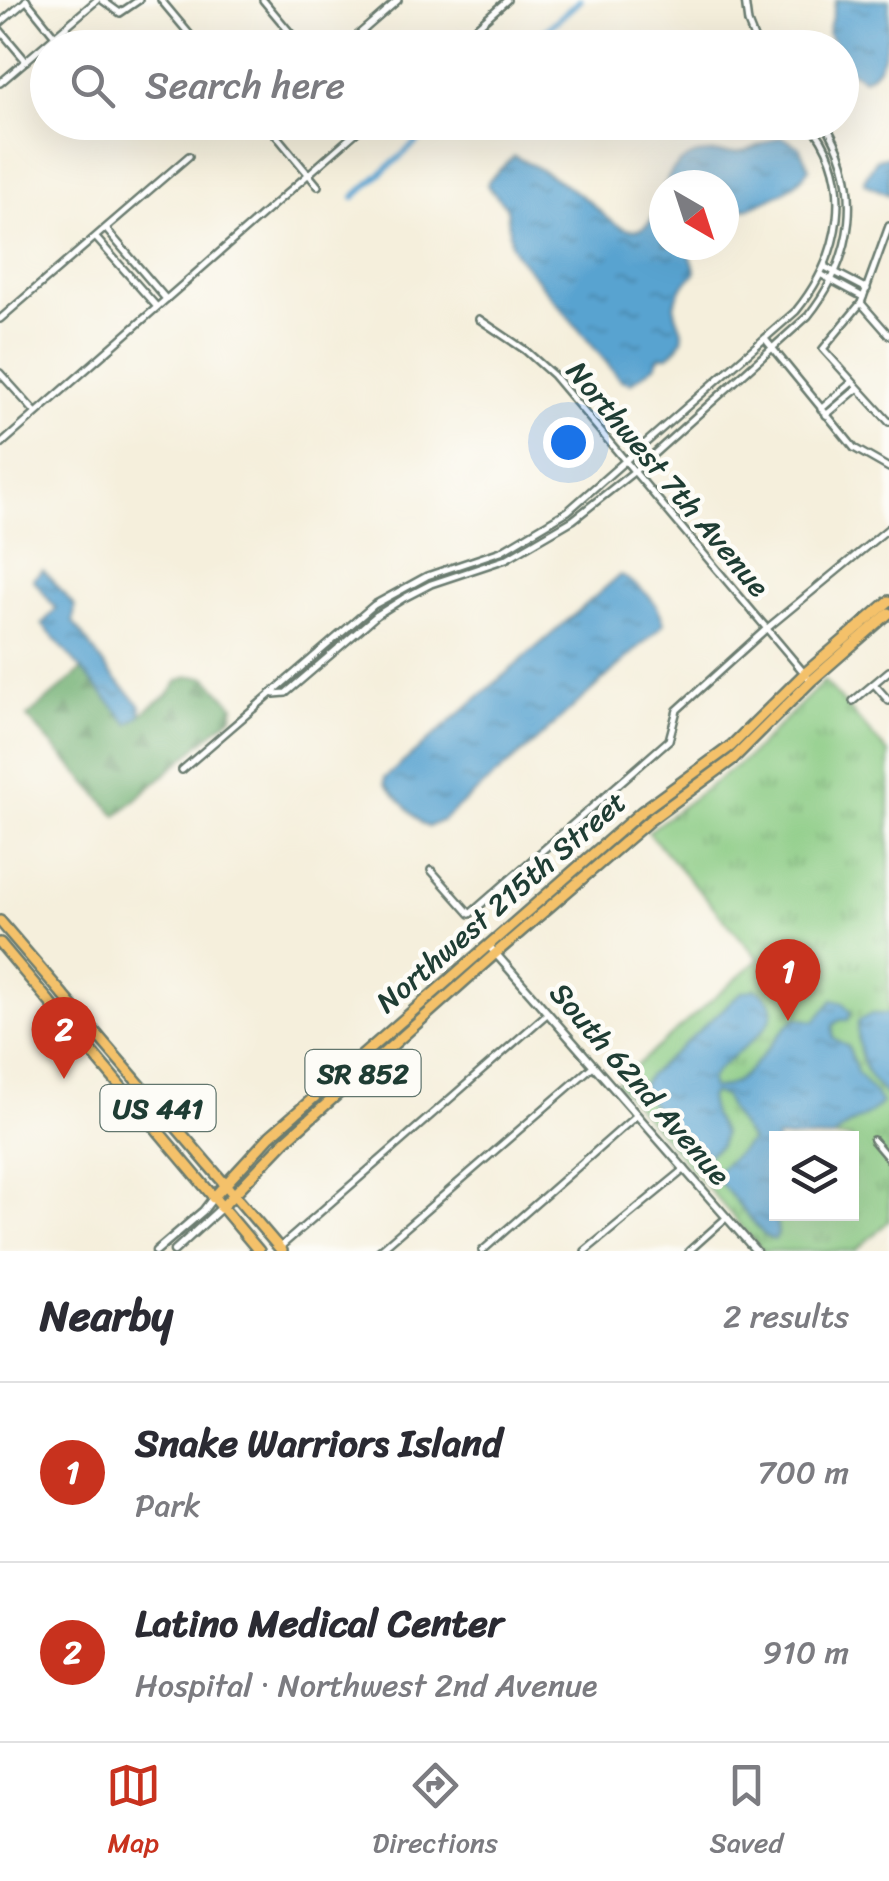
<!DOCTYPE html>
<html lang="en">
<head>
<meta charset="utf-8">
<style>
	body { margin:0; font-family:Sriracha,sans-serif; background:#f2f2f3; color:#2b2b33 }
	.controls { position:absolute; right:30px; bottom:30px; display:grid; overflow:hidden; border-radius:0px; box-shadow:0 10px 40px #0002 }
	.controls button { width:90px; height:90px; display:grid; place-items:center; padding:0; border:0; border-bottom:2px solid #e1e1e2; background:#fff; color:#2b2b33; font:50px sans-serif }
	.compass { position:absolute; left:649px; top:170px; width:90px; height:90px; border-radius:50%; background:#fff; box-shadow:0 10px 40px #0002; rotate:141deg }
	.you { position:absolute; left:568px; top:442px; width:35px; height:35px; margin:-25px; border:8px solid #fff; border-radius:50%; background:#1a73e8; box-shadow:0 0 0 15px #1a73e833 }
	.badge { display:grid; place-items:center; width:65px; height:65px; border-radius:50%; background:#c8321e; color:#fff; font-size:32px; font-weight:700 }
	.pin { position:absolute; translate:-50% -82px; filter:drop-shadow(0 2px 5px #0008) }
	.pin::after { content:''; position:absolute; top:52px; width:35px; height:30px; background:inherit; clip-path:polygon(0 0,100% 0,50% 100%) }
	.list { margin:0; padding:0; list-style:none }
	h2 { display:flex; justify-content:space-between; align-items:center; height:130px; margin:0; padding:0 40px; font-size:42px }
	h2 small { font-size:32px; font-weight:400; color:#7c7c81 }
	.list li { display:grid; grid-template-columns:65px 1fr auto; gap:30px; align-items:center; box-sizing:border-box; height:180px; padding:0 40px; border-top:2px solid #e1e1e2 }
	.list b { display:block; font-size:38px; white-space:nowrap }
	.list p { margin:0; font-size:32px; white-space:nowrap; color:#7c7c81 }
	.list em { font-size:32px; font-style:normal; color:#7c7c81 }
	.icon { flex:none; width:55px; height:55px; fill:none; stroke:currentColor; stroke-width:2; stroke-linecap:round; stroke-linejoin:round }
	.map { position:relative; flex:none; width:889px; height:1251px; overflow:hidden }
	.search { position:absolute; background:#fff; box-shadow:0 10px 40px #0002; left:30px; right:30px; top:30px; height:110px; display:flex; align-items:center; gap:25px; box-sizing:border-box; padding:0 35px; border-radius:55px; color:#7c7c81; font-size:38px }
	.sheet { height:490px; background:#fff }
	nav { display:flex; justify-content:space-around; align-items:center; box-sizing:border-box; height:140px; border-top:2px solid #e1e1e2; background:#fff; font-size:28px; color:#7c7c81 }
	nav a { display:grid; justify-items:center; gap:5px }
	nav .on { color:#c8321e }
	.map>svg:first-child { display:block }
	.grass { fill:url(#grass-tufts); stroke:#54845c; stroke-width:2.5; fill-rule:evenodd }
	.forest { fill:url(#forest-firs); stroke:#477652; stroke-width:2.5 }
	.water { fill:url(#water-ripples); stroke:#3c7082; stroke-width:2.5 }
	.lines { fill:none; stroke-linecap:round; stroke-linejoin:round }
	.canal { stroke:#58a3d0; stroke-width:6 }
	.minor-casing { stroke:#6a7b6f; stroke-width:10 }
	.tertiary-casing { stroke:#6a7b6f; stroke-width:11 }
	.primary-casing { stroke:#6a7b6f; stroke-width:14 }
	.minor { stroke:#fff; stroke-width:5 }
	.tertiary { stroke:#fff; stroke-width:6 }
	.primary { stroke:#f4c16a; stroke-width:9 }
	.labels { text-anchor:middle; stroke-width:9; stroke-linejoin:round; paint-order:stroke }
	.shield { fill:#fdfcf7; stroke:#62766e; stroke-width:2.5 }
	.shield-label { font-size:28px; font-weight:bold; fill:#1f3d34 }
	.street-label { font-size:30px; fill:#1f3d34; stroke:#fdfcf7 }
</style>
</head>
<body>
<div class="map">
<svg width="889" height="1251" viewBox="0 0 889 1251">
	<defs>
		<pattern id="grass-tufts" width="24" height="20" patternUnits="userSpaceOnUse" patternTransform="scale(2.5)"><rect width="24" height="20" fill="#8acb83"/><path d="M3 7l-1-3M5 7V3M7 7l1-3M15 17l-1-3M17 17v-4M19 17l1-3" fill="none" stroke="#70a66c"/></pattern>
		<pattern id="forest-firs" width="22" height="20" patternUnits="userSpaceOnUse" patternTransform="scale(2.5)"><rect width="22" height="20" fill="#6faf71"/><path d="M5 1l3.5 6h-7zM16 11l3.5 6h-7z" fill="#5b905e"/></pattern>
		<pattern id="water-ripples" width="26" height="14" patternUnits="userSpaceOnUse" patternTransform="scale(2.5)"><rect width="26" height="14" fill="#58a3d0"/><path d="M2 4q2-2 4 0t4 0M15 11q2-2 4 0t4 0" fill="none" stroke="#4886aa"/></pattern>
	</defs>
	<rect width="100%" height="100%" fill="#fdfcf7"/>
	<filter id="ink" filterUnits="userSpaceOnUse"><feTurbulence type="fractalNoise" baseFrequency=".01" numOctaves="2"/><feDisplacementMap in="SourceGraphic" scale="20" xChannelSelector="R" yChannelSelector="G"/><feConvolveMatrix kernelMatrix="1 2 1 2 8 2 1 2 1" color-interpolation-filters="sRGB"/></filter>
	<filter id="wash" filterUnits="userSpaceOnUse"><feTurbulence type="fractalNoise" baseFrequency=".0048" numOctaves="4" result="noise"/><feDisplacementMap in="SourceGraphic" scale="40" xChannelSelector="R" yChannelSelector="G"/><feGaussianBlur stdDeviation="2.25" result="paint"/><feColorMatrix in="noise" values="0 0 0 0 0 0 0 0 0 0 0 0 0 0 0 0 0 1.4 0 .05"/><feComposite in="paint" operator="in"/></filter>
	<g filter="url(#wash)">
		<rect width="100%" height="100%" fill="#f5efdc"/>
		<path class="grass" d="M824,681L889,754V1221L855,1251H763L616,1083L759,959L648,832L747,758ZM776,1138H852V1214H776Z"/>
		<path class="forest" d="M82,670L129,723L168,694L178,681L190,676L206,677L234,706L232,716L117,816L27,717Z"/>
		<g class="water">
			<path d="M836,0H889C889,30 889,69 863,79L843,66L842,48L836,47L828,33Z"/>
			<path d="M782,137L799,147L809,168C796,189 768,200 746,209L724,201V185H664V245H687L696,272L682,287L674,304C677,331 695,333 668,356H660L656,365L631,383L621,380L516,254L511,244L507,208L487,185L489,180L514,156C539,168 566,184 588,201C601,211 614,228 632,230C660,232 659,185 673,170C700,142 715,158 746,151C758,147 769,140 782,137Z"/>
			<path d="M889,156V195L866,184L864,180L877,159Z"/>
			<path d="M43,570L75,607L73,622L109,672L141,706L140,716L129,724L42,624L56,609L33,579Z"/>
			<path d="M620,575C640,586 657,599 664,623L660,628L536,741L443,820L428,827L422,824L385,784V778Z"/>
			<path d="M756,989C809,1020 718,1056 710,1081L712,1088C744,1091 767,1045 788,1025L796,1018L815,1021L833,1000L844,1003L851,1013L848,1020H840L833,1025V1038L848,1046L857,1072L882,1103C868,1119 846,1122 833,1138H776V1183L773,1192L778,1234L774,1240L765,1236L718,1180L719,1169L751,1141L730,1111L724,1096L712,1093L709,1097L712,1114L723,1133L720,1146L707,1155L686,1148L640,1089L648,1076L742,992Z"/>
			<path d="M872,1014H889V1097C865,1080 856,1050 858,1021Z"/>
		</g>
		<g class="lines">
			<g class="canal">
				<path d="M526,48L580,0"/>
				<path d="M354,197L440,122"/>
			</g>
		</g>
	</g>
	<g filter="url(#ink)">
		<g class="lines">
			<g class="minor-casing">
				<g id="minor">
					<path d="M26,0L55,36"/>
					<path d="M102,0L120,13L139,0"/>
					<path d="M161,0L201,48"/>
					<path d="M263,0L303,48"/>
					<path d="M745,0L748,23L758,48"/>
					<path d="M0,23L27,0"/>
					<path d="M0,30L26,61"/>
					<path d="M343,48L398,0"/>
					<path d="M453,48L507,0"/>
					<path d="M0,83L97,0"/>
					<path d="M265,122L318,186"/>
					<path d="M889,226L861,303L823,349L889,422"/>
					<path d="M106,229L166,299"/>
					<path d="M96,238L157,307"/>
					<path d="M825,267L867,289"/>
					<path d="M822,275L863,297"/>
					<path d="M861,303L889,335"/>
					<path d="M0,319L189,156"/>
					<path d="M479,319L525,350L553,375L811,681"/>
					<path d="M765,339L854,448L889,468"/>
					<path d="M0,373L36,413"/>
					<path d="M821,409L851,383"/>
					<path d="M826,415L857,389"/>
					<path d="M0,445L368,122"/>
					<path d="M874,684L889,701"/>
					<path d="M274,694L286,693L377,615L404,598L431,584L506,559L573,520L636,470L808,316C854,258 865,187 824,122"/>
					<path d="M853,701L889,671"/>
					<path d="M182,770L374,605L427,576L501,551L568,511L796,311C840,257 857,181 809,122"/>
					<path d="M431,870L470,914L669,740L677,710L765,630L889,528"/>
					<path d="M873,1140L889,1159"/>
					<path d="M279,1248L548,1013"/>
					<path d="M379,1251L593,1066"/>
					<path d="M482,1251L637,1115"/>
					<path d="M585,1251L685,1169"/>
					<path d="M689,1251L727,1217"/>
				</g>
			</g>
			<g class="tertiary-casing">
				<g id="tertiary">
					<path d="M489,946L756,1251"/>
					<path d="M156,1251L203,1211L213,1198"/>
					<path d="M174,1251L221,1208"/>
				</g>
			</g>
			<g class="primary-casing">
				<g id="primary">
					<path d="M0,921L282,1251"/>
					<path d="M0,943L259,1251"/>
					<path d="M213,1198L270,1136L641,812L731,746L804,674L889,601"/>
					<path d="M221,1208L285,1141L496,953L650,820L733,759L811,681L889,613"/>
				</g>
			</g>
			<use href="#minor" class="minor"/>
			<use href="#tertiary" class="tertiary"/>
			<use href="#primary" class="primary"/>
		</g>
	</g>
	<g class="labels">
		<g class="shield">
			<rect x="305.5" y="1050" width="115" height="46" rx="8"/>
			<rect x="100.5" y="1085" width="115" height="46" rx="8"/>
		</g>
		<g class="shield-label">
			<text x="363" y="1083">SR 852</text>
			<text x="158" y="1118">US 441</text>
		</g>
		<g class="street-label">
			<text transform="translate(668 479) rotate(50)" y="10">Northwest 7th Avenue</text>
			<text transform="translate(501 902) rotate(-41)" y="10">Northwest 215th Street</text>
			<text transform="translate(640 1084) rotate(49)" y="10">South 62nd Avenue</text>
		</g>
	</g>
</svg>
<div class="controls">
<button><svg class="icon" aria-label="layers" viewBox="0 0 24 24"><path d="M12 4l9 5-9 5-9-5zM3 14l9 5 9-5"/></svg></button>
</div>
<svg class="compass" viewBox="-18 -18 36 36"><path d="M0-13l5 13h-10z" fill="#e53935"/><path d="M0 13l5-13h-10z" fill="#7c7c81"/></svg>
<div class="you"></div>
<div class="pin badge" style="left:788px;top:1021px">1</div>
<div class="pin badge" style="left:64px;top:1079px">2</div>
<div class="search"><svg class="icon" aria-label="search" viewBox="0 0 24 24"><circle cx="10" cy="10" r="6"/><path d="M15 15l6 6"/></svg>Search here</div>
</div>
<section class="sheet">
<h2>Nearby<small>2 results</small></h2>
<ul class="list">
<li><span class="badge">1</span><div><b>Snake Warriors Island</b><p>Park</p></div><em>700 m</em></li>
<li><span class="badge">2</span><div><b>Latino Medical Center</b><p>Hospital · Northwest 2nd Avenue</p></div><em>910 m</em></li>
</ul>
</section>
<nav>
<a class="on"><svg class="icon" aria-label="map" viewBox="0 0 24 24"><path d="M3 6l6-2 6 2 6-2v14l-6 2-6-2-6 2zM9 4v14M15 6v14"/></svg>Map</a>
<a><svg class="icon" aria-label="directions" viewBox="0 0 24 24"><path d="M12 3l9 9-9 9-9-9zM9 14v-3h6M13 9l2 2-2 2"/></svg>Directions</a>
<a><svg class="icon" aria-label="saved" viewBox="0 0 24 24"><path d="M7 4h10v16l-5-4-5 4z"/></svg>Saved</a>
</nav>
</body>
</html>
